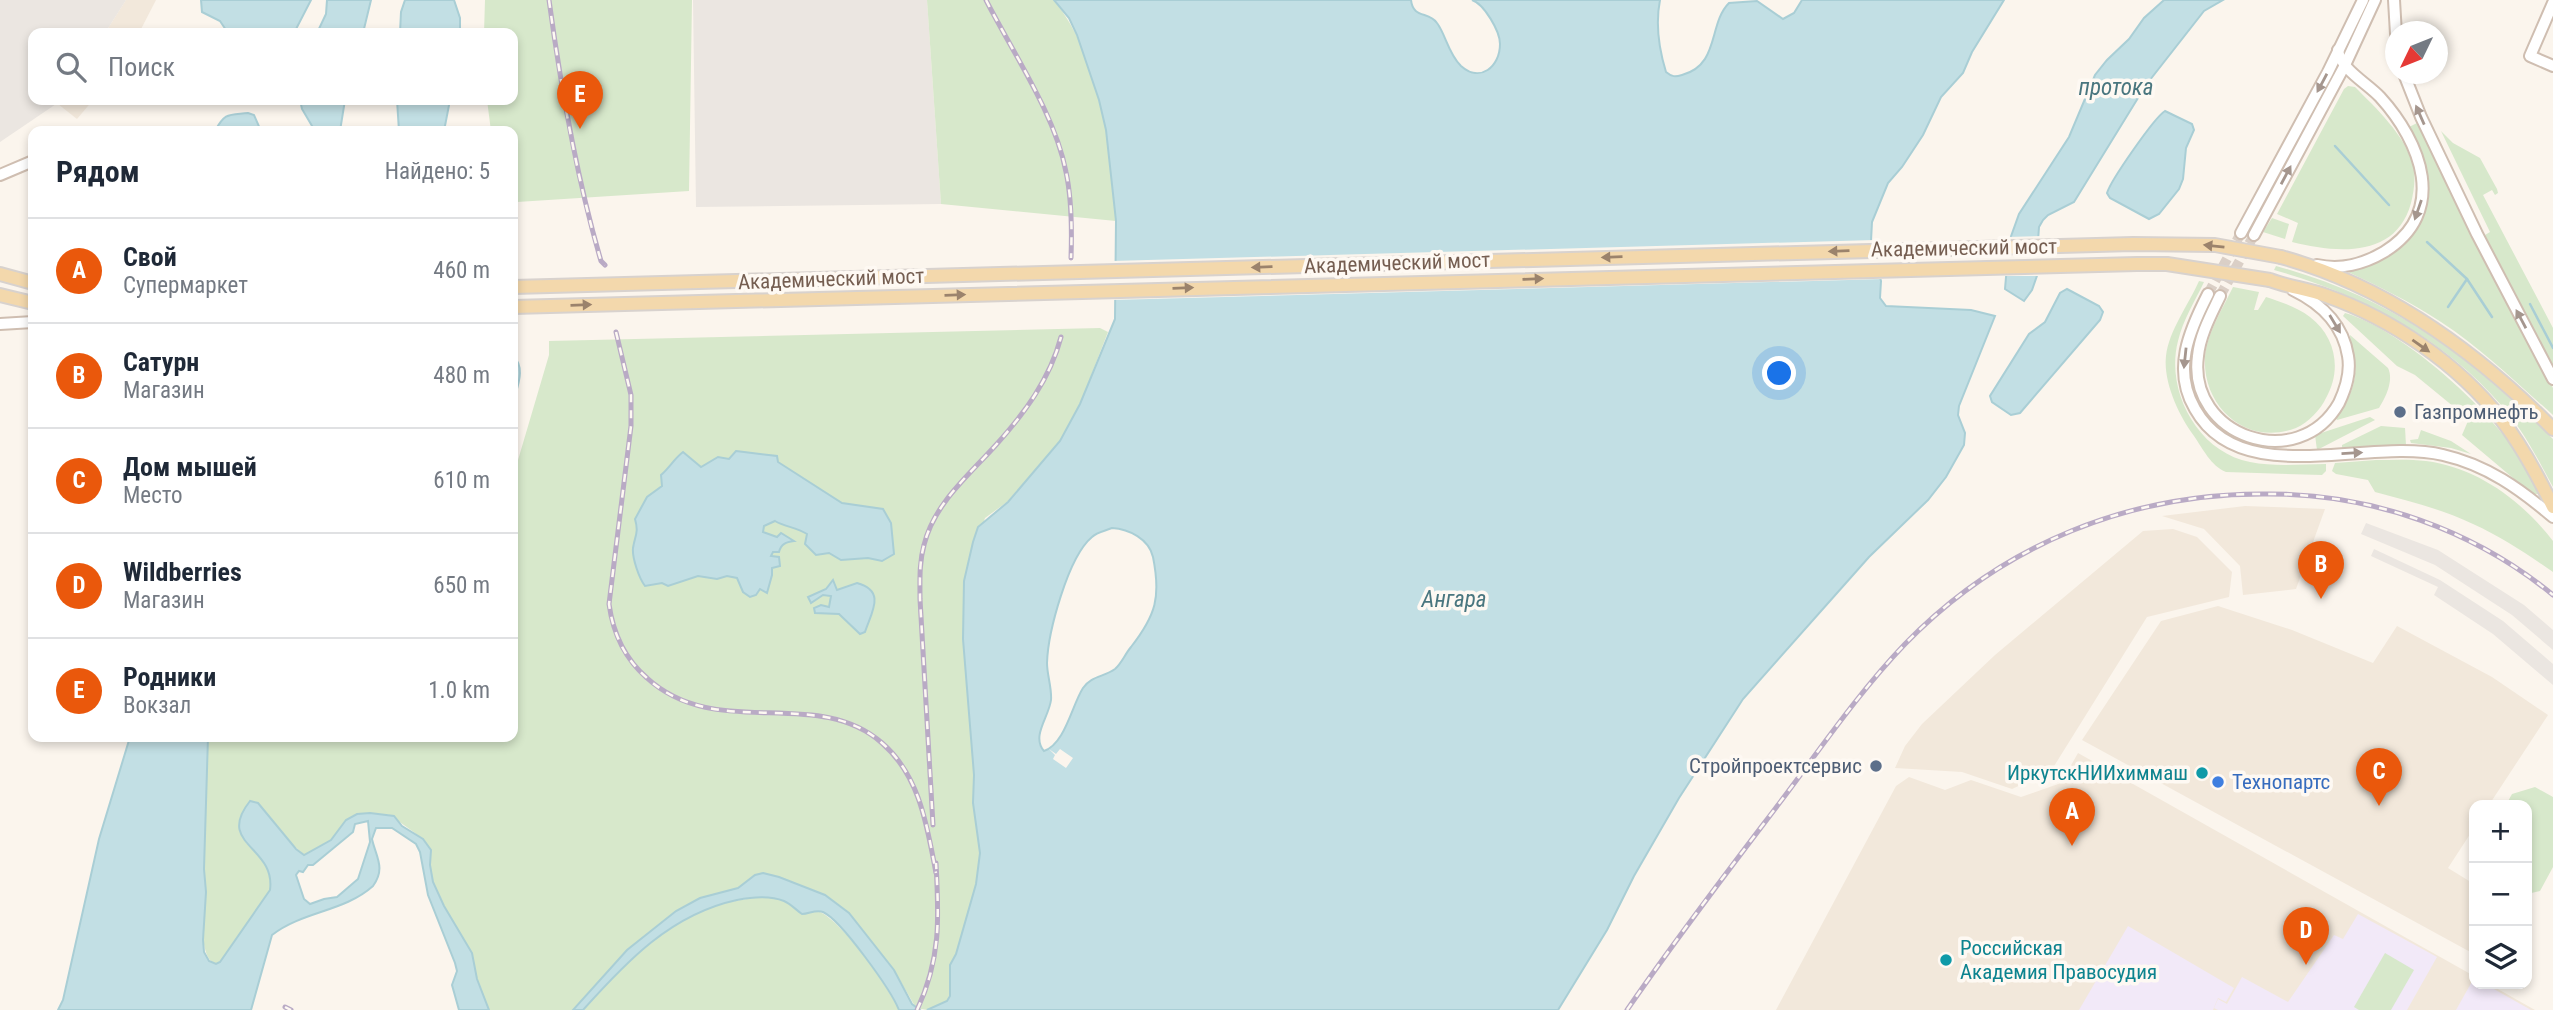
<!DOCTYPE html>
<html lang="ru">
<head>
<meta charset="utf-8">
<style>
	body { margin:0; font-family:"Roboto Condensed",sans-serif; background:#f6f6f7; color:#1f2937 }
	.controls { position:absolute; right:21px; bottom:21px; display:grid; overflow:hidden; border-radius:14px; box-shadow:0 4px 10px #0003 }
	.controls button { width:63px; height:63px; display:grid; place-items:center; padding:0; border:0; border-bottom:2px solid #e0e1e3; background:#fff; color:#1f2937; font:35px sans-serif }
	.compass { position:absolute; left:2385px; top:21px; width:63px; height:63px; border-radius:50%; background:#fff; box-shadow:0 4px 10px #0003; rotate:227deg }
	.you { position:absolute; left:1780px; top:374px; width:24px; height:24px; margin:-18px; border:5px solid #fff; border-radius:50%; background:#1a73e8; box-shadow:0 0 0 10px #1a73e833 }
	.badge { display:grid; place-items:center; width:46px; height:46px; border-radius:50%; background:#ea580c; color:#fff; font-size:23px; font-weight:700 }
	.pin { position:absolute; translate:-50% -58px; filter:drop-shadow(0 2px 4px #0008) }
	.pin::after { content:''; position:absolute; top:37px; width:24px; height:21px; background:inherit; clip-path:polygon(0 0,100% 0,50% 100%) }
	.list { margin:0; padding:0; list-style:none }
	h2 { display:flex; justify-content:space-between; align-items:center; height:91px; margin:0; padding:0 28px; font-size:30px }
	h2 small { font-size:23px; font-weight:400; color:#747a83 }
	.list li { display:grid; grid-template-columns:46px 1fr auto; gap:21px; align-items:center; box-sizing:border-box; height:105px; padding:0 28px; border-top:2px solid #e0e1e3 }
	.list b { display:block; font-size:26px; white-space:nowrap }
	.list p { margin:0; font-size:23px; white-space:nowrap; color:#747a83 }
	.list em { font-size:23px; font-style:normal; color:#747a83 }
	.icon { flex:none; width:38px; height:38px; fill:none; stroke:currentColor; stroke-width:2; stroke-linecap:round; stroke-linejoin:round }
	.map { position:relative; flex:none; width:2553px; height:1010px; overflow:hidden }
	.search { position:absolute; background:#fff; box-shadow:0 4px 10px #0003; left:28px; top:28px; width:490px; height:77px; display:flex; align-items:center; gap:18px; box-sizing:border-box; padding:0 24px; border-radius:14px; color:#747a83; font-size:26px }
	.panel { position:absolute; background:#fff; box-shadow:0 4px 10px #0003; left:28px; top:126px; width:490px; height:616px; border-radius:14px }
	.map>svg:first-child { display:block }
	.residential { fill:#f2e8db }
	.industrial { fill:#ebe6e1 }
	.education { fill:#f2e9f8 }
	.green { fill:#d7e8cb }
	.water { fill:#c2dfe4; stroke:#a9ced5; stroke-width:2; fill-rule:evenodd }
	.pier { fill:#fbf5ed }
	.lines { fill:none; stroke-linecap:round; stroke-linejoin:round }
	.stream { stroke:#a9ced5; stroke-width:2.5 }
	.secondary-tunnel { stroke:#dacfc6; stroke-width:10; stroke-dasharray:10 5; stroke-linecap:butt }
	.secondary-casing { stroke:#cfbeb1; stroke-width:14 }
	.primary-casing { stroke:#d8d2ce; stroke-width:16 }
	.secondary { stroke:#fff; stroke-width:10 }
	.primary { stroke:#f3d8ac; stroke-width:12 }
	.rail-casing { stroke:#b9aac5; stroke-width:5 }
	.rail { stroke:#fef9f3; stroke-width:2.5; stroke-dasharray:8; stroke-linecap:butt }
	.primary-bridge-casing { stroke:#d8d2ce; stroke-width:16; stroke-linecap:butt }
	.primary-bridge { stroke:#f3d8ac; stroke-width:12 }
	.oneway { fill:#a5968e }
	.oneway2 { fill:#9b836c }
	.service-dot { fill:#5c6f8a; stroke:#fef9f3; stroke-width:2.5 }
	.culture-dot { fill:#0f9aa8; stroke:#fef9f3; stroke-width:2.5 }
	.shop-dot { fill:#3f7fe0; stroke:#fef9f3; stroke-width:2.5 }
	.labels { text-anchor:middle; stroke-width:7; stroke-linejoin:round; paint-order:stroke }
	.street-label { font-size:21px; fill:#755e51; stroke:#fef9f3 }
	.service-label { font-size:21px; fill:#4e5e75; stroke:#fef9f3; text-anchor:start }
	.culture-label { font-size:21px; fill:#0d838f; stroke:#fef9f3; text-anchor:end }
	.shop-label { font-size:21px; fill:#366cbe; stroke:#fef9f3; text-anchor:start }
	.water-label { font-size:23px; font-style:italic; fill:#49767f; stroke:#fef9f3 }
</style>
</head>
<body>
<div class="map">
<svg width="2553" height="1010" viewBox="0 0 2553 1010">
	<rect width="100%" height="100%" fill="#fbf5ed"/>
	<g class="residential">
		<path d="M126,0H156L139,33H105Z"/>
		<path d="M62,100H93L77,119L58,104Z"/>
		<path d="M2245,506L2325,509L2296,589L2243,595L2240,566L2204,529L2162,516Z"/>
		<path d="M2173,529L2197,537L2232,572L2229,597L2147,617L2051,771L2012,789L1962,772L1895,768L1905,746L1922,724L1995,655L2143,531Z"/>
		<path d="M2218,606L2292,630L2373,663L2397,626L2492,677L2548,715L2489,805H2474V828L2448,868L2474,884V954L2082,740L2161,621Z"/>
		<path d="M2078,753L2474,976V984H2489L2535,1010H1776L1896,786L1909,777L1945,790L1971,780L2021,797L2061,783Z"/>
	</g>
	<g class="industrial">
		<path d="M0,0H126L105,33H33V100H62L0,142Z"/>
		<path d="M693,0H927L941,204L696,207Z"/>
		<path d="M2366,523L2438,550L2524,605L2553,630V650L2512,615L2435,565L2361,534Z"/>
		<path d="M2374,549L2440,580L2503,621L2553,664V685L2493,634L2434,595L2438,587L2371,556Z"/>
	</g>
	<g class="education">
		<path d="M2358,914L2437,957L2407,1010H2218L2214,1008L2218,999L2227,1004L2242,977L2288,1002L2334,935L2343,939Z"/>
		<path d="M2128,926L2234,988L2226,1002L2218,998L2213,1010H2079Z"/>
		<path d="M2474,978V984H2485L2531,1010H2456Z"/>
	</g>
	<g class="green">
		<path d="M485,0H692L689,191L517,202L513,192V131H491L487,100H513V33H484Z"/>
		<path d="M927,0H1054C1102,61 1111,147 1116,221L941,204Z"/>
		<path d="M2348,86L2355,87C2376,108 2405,135 2413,165C2416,177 2414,192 2411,203C2396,259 2336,253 2292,242L2298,223L2277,214L2344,89Z"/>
		<path d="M2419,122L2510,306L2553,388V415C2517,383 2481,348 2441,322C2411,302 2378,286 2346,271L2402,242L2426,178L2420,150L2409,127Z"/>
		<path d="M2441,131L2453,143L2480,158L2497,189L2498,193L2495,195L2492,190L2483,195L2553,328V366L2488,241L2485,235L2490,232Z"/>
		<path d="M2272,218L2289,224L2285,239L2263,232Z"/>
		<path d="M2276,266C2395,299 2466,354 2553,439V487C2538,459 2523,430 2502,406C2444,338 2359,293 2274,270Z"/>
		<path d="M2199,281L2204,282C2195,301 2183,320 2178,341C2165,391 2198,452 2250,462C2275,467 2301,464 2326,464V471L2322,475L2226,472C2211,466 2203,449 2194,436C2179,416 2163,382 2166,356C2169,330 2189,304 2199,281Z"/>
		<path d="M2233,287L2259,292L2254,310H2258L2266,297C2281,302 2297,307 2310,317C2336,337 2342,370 2326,398C2321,409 2308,423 2296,428C2247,447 2202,407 2205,357C2207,333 2223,308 2233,287Z"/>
		<path d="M2345,313C2407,330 2520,433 2539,494H2532L2462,435L2468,421L2465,416L2415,375L2397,366L2343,316Z"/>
		<path d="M1100,328L1108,332L1080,404L1060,441L1007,502L985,518L964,581L963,639L974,775L973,803L980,853L976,884L956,954L950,965L949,981L951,991L947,1001L927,1010L916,1008L894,970L858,924L795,884L763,873L755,875L738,888L700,898L676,911L627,950L573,1010H489L477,979L472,953L444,906L433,882L430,865L431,850L415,833L390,815L370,813L357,814L346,820L331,840L304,855L290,842L246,843C260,857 273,869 270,890L220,962L217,965C193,957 207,892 204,869L208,737H513V477L549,355V341Z"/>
		<path d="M2350,335L2388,368C2394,380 2386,397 2379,408L2337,420L2336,418C2348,401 2357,384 2355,364C2354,354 2350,344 2350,335Z"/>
		<path d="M2370,417L2375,420L2317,450L2315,435Z"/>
		<path d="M2381,426L2405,428L2406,445L2342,448V445Z"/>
		<path d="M2421,430L2451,441L2471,454L2451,448L2411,443L2410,440L2418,439Z"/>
		<path d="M2376,460C2392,460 2409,459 2426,461C2478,468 2521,500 2553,541V572C2527,554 2502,537 2473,524C2442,509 2408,501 2375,492L2368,480L2336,474L2332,471L2335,463Z"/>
		<path d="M2535,787L2553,797V867L2540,891L2527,894V805H2506L2512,794Z"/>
		<path d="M767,897C773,898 779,899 785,902C800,908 798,916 817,911C840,917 889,988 899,1010H583C638,951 681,901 767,897Z"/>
		<path d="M2385,953L2414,970L2391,1010H2359L2354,1007Z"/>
	</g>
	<g class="water">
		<path d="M201,0H311L294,33H228L220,21L202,12Z"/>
		<path d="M327,0H371L363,33H317L326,14Z"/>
		<path d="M405,0H454L460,18V33H400L401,12Z"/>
		<path d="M1054,0H1411C1413,19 1429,11 1437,23C1446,35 1448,53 1461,66C1480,83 1500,67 1500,44C1500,31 1484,4 1472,0H1660C1655,25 1659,49 1666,72C1672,77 1675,77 1682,75C1720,65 1708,24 1729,3L1757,1L1783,19L1794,13L1802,0H2004L1972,52L1963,73L1941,97L1923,135L1902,167L1888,183L1872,222L1871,241L1881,281L1880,298L1886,306L1971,310L1995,316L1959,406L1958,415L1965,433L1964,445L1946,477L1928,500L1869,557L1743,699L1679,798L1634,876L1607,930L1558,1010H927L947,1001L950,996V965L956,954L976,884L980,853L973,803L974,775L963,639L964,581L973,542L978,527L1008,502L1060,441L1080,404L1115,319L1116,221L1106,130L1099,100L1077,35L1069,18ZM1112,528C1129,529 1149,539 1153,557C1161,597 1156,615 1131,647C1125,654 1122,663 1115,669C1104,677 1091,676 1083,688C1072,705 1065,744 1044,751C1031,736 1049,717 1051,700C1052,688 1047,675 1047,663C1048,632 1068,557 1092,537C1097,532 1105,531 1112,528Z"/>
		<path d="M2164,0H2223L2204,11L2146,85L2074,202L2048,215L2043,220L2039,227L2038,241L2040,267L2032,290L2024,301L2005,289L2009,242L2019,214L2069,137L2095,75L2107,60L2129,39L2144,18Z"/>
		<path d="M300,100H345L340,131H315L302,109Z"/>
		<path d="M397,100H450L444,131H399Z"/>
		<path d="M2165,111L2192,124L2194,130L2186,148L2183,179L2179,189L2159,214L2149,219L2110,198L2107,193C2111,180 2154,118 2165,111Z"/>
		<path d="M248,113L254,115L261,131H215C225,112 229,115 248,113Z"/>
		<path d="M2067,289L2099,306L2103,312L2100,320L2020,413L2011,415L1992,402L1990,396L2029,334L2045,322L2060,293Z"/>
		<path d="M513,356C527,368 516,389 513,404Z"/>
		<path d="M736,451L777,456L778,462L842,503L883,509L891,523L894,554L882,561L868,558L841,560L829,553L816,555L805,544L807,534C796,527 785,527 775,521L764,526L763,532L777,537L781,533L794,541C786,542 781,544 779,552H773L771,556L779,557L780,566L772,568V575L767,593L760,589L756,595L750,597L743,592L737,578L727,576L717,579L698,576L668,586L662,583L645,586C639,578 632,558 633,548C635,535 639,533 635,519L647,497L662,486L661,475C670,467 674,459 683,452L701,467L718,457L729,459Z"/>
		<path d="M833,580L837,590L857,583C886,591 872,611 865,632L860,634L839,614L815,613L814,608L821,605L829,607L831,596L823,595L811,603L808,597L826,589Z"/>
		<path d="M130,737H208L204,869L206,892L203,940L204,952L209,961L216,964L220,962L270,890C276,846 215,845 250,801L258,803L296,849L304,855L331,840L346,820L357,814L370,813L394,816L402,826L423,839L431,850L430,865L433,882L444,906L472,953L477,979L489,1010H459L452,985L457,971L455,963L428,895L420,852L416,844L392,828H376L372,839C376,857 386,868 373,886C344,912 303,911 272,935L251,1010H58L63,1000L99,839ZM368,821L370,842L358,879L337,897L324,899L310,904L304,899L296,875L299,871L303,872L308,865H313L353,832L355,824Z"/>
		<path d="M763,873L779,877L825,895L849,913L894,970L912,1004L920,1010H899C891,990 841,920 823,912C816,909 809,914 802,914C796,910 791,904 784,901C769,895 752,897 737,900C671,914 626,962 583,1010H573L627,950L676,911L700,898L738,888L755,875Z"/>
	</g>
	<g class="pier">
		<path d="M2042,236L2043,267L2041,276H2002L2007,237Z"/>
		<path d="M1875,240L1884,279L1112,300V261Z"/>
		<path d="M1049,749L1056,754L1060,749L1073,758L1066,768L1053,759L1055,755Z"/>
	</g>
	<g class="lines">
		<g class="stream">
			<path d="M2335,146L2389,205"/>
			<path d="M2427,242L2467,279L2492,317"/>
			<path d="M2530,304L2553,348"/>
			<path d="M2448,307L2467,279"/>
		</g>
		<g class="secondary-tunnel">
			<path d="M2208,294L2241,233"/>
			<path d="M2220,296L2254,235"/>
		</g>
		<g class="secondary-casing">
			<g id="secondary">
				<path d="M2394,0L2396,34"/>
				<path d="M2553,3L2530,56L2553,66"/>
				<path d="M2404,74L2421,117L2477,234L2553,379"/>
				<path d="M0,175L33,161"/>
				<path d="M2241,233L2328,72L2363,0"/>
				<path d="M2254,235L2345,65L2375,0"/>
				<path d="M2317,265C2340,270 2364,264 2384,252C2449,212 2421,142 2380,97C2367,83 2340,69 2338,50"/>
				<path d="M2208,294C2189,331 2172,370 2195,409C2241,491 2368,437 2443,455C2487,465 2520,489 2553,517"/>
				<path d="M2220,296C2211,315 2200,335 2198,356C2187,436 2298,475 2339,403C2346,388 2351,373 2348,356C2343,324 2322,304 2293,290"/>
				<path d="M0,324L33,322"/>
			</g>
		</g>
		<g class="primary-casing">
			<g id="primary">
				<path d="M2281,257C2387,286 2477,352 2553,429"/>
				<path d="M0,274L33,283"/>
				<path d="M2270,280C2288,287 2308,289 2327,296C2392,319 2458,364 2501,419C2522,446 2538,476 2553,507"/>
				<path d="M0,295L33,303"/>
			</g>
		</g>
		<use href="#secondary" class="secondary"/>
		<use href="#primary" class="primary"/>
		<g class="rail-casing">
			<g id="rail">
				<path d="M549,0C561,88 576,176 601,261L605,265"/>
				<path d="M986,0C1013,53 1055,114 1066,172C1072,200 1072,229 1071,258"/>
				<path d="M616,332L631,395V426L609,604C613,633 624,658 647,678C717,742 816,685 882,743C920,776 927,826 936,873"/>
				<path d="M933,825L920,599C920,581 919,563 924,545C934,504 968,476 995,446C1024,414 1050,379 1061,337"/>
				<path d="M285,1007L291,1010"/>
				<path d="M917,1010C941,959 939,918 936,863"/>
				<path d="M1627,1010C1677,937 1731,867 1784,797C1823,745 1860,691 1905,644C2002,544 2131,492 2270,494C2372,494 2474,530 2553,595"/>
			</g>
		</g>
		<use href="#rail" class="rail"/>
		<g class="primary-bridge-casing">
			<g id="primary-bridge">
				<path d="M513,287L2133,244L2215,245L2281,257"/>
				<path d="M513,307L2137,264H2167L2270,280"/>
			</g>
		</g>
		<use href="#primary-bridge" class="primary-bridge"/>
	</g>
	<defs><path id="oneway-solid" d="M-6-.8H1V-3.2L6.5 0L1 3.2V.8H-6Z" transform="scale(1.75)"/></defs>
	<g class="oneway">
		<use href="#oneway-solid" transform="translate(2322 83) rotate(118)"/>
		<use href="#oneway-solid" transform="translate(2420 115) rotate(-114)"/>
		<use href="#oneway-solid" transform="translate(2286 175) rotate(-62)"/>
		<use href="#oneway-solid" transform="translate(2418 210) rotate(109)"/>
		<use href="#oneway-solid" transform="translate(2521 319) rotate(-118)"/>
		<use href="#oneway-solid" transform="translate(2335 324) rotate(59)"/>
		<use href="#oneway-solid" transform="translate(2185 358) rotate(96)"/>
		<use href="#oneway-solid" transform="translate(2352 453) rotate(-3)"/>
	</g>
	<g class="oneway2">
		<use href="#oneway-solid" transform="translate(2214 246) rotate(-174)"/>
		<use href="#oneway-solid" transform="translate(1839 251) rotate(178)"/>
		<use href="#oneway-solid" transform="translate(1612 257) rotate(178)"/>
		<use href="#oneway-solid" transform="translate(1262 267) rotate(178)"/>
		<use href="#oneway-solid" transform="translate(1533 279) rotate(-2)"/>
		<use href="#oneway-solid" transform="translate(1183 288) rotate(-2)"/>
		<use href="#oneway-solid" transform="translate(955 295) rotate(-2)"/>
		<use href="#oneway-solid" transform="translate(581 305) rotate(-2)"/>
		<use href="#oneway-solid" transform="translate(2421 346) rotate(35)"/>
	</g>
	<g class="service-dot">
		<circle cx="2400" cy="412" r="7"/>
		<circle cx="1876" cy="766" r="7"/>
	</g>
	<g class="culture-dot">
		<circle cx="2202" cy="773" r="7"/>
		<circle cx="1946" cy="960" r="7"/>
	</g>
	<circle class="shop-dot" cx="2218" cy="782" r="7"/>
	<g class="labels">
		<g class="street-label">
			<text transform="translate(1964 248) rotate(-1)" y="7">Академический мост</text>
			<text transform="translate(1397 263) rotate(-2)" y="7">Академический мост</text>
			<text transform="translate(831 279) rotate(-2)" y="7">Академический мост</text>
		</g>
		<g class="service-label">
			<text x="2414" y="419">Газпромнефть</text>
			<text x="1862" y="773" text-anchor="end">Стройпроектсервис</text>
		</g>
		<g class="culture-label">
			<text x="2188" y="780">ИркутскНИИхиммаш</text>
			<text x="1960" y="955" text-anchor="start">Российская<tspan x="1960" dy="24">Академия Правосудия</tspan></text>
		</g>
		<g class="shop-label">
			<text x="2232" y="789">Технопартс</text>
		</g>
		<g class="water-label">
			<text x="2116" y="95">протока</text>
			<text x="1454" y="607">Ангара</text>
		</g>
	</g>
</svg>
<div class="controls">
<button>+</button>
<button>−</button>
<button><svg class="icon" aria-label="layers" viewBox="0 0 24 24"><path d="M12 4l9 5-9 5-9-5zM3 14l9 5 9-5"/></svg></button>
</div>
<svg class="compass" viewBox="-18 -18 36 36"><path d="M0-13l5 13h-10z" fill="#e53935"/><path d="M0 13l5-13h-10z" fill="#747a83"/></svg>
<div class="you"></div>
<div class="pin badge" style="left:2072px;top:846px">A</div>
<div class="pin badge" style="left:2321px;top:599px">B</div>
<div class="pin badge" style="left:2379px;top:806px">C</div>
<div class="pin badge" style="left:2306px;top:965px">D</div>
<div class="pin badge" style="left:580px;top:129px">E</div>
<div class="search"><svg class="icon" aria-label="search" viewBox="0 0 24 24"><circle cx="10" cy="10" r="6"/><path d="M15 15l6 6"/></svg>Поиск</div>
<section class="panel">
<h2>Рядом<small>Найдено: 5</small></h2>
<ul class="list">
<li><span class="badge">A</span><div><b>Свой</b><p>Супермаркет</p></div><em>460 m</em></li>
<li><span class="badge">B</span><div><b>Сатурн</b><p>Магазин</p></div><em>480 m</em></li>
<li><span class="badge">C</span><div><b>Дом мышей</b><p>Место</p></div><em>610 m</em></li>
<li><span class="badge">D</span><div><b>Wildberries</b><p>Магазин</p></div><em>650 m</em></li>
<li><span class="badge">E</span><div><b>Родники</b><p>Вокзал</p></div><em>1.0 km</em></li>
</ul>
</section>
</div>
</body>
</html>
